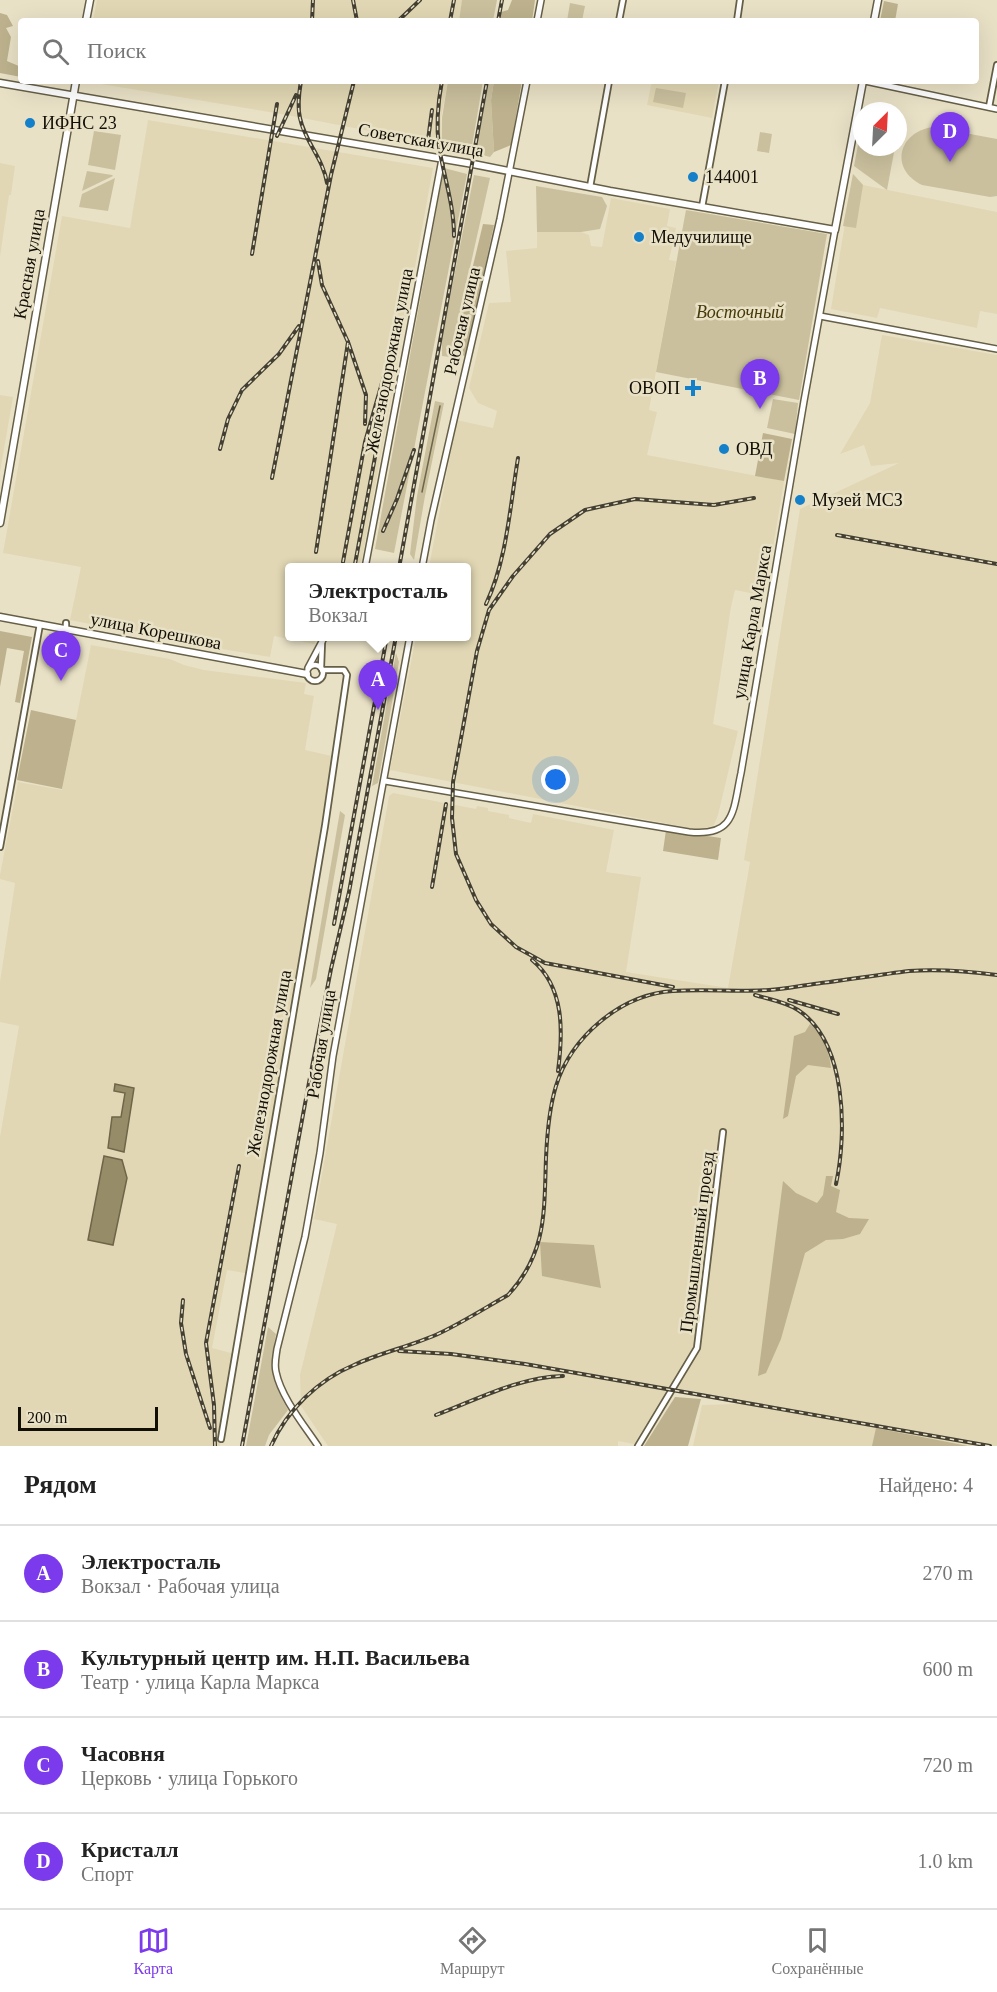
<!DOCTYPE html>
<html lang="ru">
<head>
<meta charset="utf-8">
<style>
	body { margin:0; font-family:Georgia,serif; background:#f2f2f2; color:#222 }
	.compass { position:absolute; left:853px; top:102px; width:54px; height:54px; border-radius:50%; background:#fff; box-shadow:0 6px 24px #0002; rotate:24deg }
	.scale { position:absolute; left:18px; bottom:15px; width:140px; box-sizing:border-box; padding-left:6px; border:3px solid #110e05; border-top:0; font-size:16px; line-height:21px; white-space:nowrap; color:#110e05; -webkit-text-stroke:4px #e9e1c6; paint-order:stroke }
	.you { position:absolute; left:556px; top:780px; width:21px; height:21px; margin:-15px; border:4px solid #fff; border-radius:50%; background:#1a73e8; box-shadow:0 0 0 9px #1a73e833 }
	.badge { display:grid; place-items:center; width:39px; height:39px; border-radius:50%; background:#7c3aed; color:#fff; font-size:20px; font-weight:700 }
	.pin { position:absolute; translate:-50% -50px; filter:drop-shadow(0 2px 3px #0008) }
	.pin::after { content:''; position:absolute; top:32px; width:21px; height:18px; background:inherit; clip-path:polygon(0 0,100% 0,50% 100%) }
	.popup { position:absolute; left:285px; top:563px; width:186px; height:78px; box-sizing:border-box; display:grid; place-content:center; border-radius:6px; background:#fff; filter:drop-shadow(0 2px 4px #0005); font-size:20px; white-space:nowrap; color:#767676 }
	.popup b { font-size:22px; color:#222 }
	.popup::after { content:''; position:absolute; left:50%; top:100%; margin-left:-12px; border:12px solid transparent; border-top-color:#fff }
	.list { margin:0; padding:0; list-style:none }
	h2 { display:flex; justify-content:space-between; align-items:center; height:78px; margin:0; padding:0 24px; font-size:26px }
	h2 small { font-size:20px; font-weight:400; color:#767676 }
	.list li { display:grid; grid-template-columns:39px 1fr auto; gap:18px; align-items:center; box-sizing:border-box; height:96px; padding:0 24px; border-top:2px solid #e0e0e0 }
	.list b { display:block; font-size:22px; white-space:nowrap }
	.list p { margin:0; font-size:20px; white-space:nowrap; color:#767676 }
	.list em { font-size:20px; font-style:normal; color:#767676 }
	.icon { flex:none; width:33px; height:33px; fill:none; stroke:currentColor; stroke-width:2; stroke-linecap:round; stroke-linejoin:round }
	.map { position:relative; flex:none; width:997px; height:1446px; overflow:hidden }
	.search { position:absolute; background:#fff; box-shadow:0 6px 24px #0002; left:18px; right:18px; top:18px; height:66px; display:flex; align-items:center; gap:15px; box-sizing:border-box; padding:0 21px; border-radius:6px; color:#767676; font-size:22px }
	.sheet { height:462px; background:#fff }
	nav { display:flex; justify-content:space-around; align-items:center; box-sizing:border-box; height:84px; border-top:2px solid #e0e0e0; background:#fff; font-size:16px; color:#767676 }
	nav a { display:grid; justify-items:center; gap:3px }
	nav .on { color:#7c3aed }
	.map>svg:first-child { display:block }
	.built { fill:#e1d7b4 }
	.green { fill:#cac09e }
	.forest { fill:#bdb28d }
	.water { fill:#968c68; stroke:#6e664a; stroke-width:1.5 }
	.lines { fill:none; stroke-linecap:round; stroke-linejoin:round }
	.stream { stroke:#6e664a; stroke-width:1.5 }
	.minor-casing { stroke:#665f47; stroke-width:8 }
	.tertiary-casing { stroke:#665f47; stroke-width:8 }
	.secondary-casing { stroke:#665f47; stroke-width:9 }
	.minor { stroke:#fff; stroke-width:4.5 }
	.tertiary { stroke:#fff; stroke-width:5 }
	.secondary { stroke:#fff; stroke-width:6 }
	.rail-casing { stroke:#433f32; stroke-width:4 }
	.rail { stroke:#e9e1c6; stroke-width:1.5; stroke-dasharray:4.5; stroke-linecap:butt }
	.poi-dot { fill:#1480ca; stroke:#e9e1c6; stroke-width:2 }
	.labels { text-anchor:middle; stroke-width:5; stroke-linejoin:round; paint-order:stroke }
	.poi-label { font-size:18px; fill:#110e05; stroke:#e9e1c6; text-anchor:start }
	.street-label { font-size:18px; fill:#110e05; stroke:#e9e1c6 }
	.park-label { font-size:18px; font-style:italic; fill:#463a0a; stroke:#e9e1c6 }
</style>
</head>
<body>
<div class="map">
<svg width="997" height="1446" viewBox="0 0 997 1446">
	<rect width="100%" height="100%" fill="#e9e1c6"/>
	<g class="built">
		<path d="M97,0H462L459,21H93Z"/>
		<path d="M83,81H448L441,118L442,145L287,115Z"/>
		<path d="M652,81H719L712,118L647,105Z"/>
		<path d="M148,120L433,168L362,559L357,567L290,568V636L318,637L314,644L274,636L270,657L175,641L70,620L81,567L3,553L62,216L130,228Z"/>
		<path d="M0,163L15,166L11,195H9L0,257Z"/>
		<path d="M853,174L863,185L997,212V314L980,311L977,328L880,308L877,318L831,309Z"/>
		<path d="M611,198L670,209L667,226L676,228L669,260L676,261L649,410L657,412L647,455L784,481L765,596L735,590L731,607L713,724L738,731L718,815L714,825L700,830L390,770L416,637L466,636V568L429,567L457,420L493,428L497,411L478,403L469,388L489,303L511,302L506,251L537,248V232H581L589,235L591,246L602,247Z"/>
		<path d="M882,335L997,355V1446H693L702,1405L737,1404L738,1399L669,1387L634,1444L618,1441V1446H328L301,1406L300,1375L337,1224L314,1219L389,796L393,793L476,809L477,806L488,808V811L509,815V818L531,823L533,814L614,830L606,872L641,877L626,972L728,988L750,862L744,860L800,509L899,463L871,466L864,445L840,454L870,403Z"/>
		<path d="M0,395L13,397L0,472Z"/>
		<path d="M91,645L170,659L184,665L204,670L306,683L304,694L314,696L305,750L332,756L250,1274L227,1270L212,1348L235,1354L220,1446H0V1137L19,1026L0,1022V982L15,883L0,879V875L18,782L62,790Z"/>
	</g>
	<g class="green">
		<path d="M462,0H497L493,21H459Z"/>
		<path d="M570,3L585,6L582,21H567Z"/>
		<path d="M448,81H483L471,152L442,145V118Z"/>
		<path d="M489,81H494L491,100L494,152L490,157L479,154L476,150Z"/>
		<path d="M656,88L686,93L683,108L653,102Z"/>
		<path d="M933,127L997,139V196L990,197L922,185C889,169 898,132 933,127Z"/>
		<path d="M94,131L121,135L115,170L88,165Z"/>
		<path d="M760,132L772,134L769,153L757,151Z"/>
		<path d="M860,134L862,135V147H895L887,190L854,166Z"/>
		<path d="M444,168L467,174L394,553L375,549Z"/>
		<path d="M87,171L112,175L113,176L82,191Z"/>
		<path d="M853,174L863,185L856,228L843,226Z"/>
		<path d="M474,175L490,178L450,357L442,356V338Z"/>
		<path d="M115,178L108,211L79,207L82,194Z"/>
		<path d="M536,186L602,197L607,206L600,229L581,232H537Z"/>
		<path d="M686,210L827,234L799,400L656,372Z"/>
		<path d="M773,399L798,403L795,434L767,428Z"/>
		<path d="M435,401L444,403L425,496L414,560L410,554L417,496Z"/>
		<path d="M396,653L399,662L378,783L372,786Z"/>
		<path d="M340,811L345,815L316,979L310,988Z"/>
		<path d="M268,1327L276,1334C269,1370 271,1378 288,1410L269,1435L265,1446H246Z"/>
	</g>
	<g class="forest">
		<path d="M512,0H535L532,21H500L501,12L508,10Z"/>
		<path d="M884,1L898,4L895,21H880Z"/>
		<path d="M0,13L7,15L13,26L6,28L11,37L7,61L21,67V77L0,73Z"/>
		<path d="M494,81H522L511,145L494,152L491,100Z"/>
		<path d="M483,224L494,225L466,356L452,353Z"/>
		<path d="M763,433L792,439L784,481L755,476Z"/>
		<path d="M0,631L32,637L20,703L15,702L24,651L7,648L0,687Z"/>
		<path d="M31,710L76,720L62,789L17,780Z"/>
		<path d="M666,830L721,838L718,860L663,851Z"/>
		<path d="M810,1024C822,1033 830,1053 831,1068L808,1065L796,1076L788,1116L783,1119L794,1036L805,1032Z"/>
		<path d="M826,1176H833L831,1186L840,1190L836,1212L849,1218L869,1219L860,1234L843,1239L826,1240L805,1253L781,1339L766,1373L758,1376L783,1181L796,1193L817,1203L823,1195Z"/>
		<path d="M540,1242L594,1245L601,1288L542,1276Z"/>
		<path d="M675,1397L701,1399L688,1446H644Z"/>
		<path d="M876,1428L968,1446H872Z"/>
	</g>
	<g class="water">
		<path d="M115,1084L134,1088L124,1152L108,1148L112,1117H121L125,1093L114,1091Z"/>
		<path d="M104,1156L122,1160L127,1178L113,1245L88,1240Z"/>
	</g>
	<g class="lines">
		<path class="stream" d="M422,492L440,406"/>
		<g class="minor-casing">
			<g id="minor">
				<path d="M619,21L623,0"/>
				<path d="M737,21L740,0"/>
				<path d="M989,107L997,65"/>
				<path d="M590,187L609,81"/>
				<path d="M702,207L725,81"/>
				<path d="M66,629V623"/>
				<circle cx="315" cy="673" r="8"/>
				<path d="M321,668L322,642"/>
				<path d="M0,847L40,624"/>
				<path d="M221,1439L325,826L347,675L344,670H322"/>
				<path d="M638,1446L697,1348L723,1132"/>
			</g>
		</g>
		<g class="tertiary-casing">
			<g id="tertiary">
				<path d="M537,21L541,0"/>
				<path d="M865,81L997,109"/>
				<path d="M820,316L997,349"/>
				<path d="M365,568L442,159"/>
				<path d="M422,568L431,520L500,219L527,81"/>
				<path d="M308,668L325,636"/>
				<path d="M385,781L689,832C736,837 733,810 741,773L804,401L835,230"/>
				<path d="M318,1446C304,1425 281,1397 276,1372C274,1364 276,1357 277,1349L305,1237L320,1153L333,1056L410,636"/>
			</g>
		</g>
		<g class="secondary-casing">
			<g id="secondary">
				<path d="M86,21L90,0"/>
				<path d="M874,21L878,0"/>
				<path d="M0,83L473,164L610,191L835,230L863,81"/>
				<path d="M0,523L76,81"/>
				<path d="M0,617L307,674"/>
			</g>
		</g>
		<use href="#minor" class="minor"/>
		<use href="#tertiary" class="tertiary"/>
		<use href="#secondary" class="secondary"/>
		<g class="rail-casing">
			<g id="rail">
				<path d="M353,0L357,21"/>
				<path d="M312,21L313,0"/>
				<path d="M398,21L420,0"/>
				<path d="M450,21L454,0"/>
				<path d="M498,21L502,0"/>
				<path d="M301,81C299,93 297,106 300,118C305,142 323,158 327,183"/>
				<path d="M442,81C438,102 436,126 439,147C444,177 454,205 454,236"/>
				<path d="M277,136L296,95"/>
				<path d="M428,140L432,110"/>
				<path d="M252,254L277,104"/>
				<path d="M318,261L322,285L348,342L366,395L365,424"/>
				<path d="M220,449L228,419L242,390L279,354L299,326"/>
				<path d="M272,478L331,175L354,81"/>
				<path d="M383,531L397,499L414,450"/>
				<path d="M837,535L997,564"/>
				<path d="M316,552L348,342"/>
				<path d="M343,562L365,442L386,369"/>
				<path d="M355,564L381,425L383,402"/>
				<path d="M399,568L487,81"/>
				<path d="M486,604C507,560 510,506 518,458"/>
				<path d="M432,887L446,804"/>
				<path d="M334,924L387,636"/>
				<path d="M532,960C565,987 563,1033 558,1071"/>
				<path d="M673,987L545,963L516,947L491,924L476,900L456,854L452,818L453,782L477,651L489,610L513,576L550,534L585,510L635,499L714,505L754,498"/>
				<path d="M755,995C768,999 786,1002 798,1010C847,1042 847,1133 836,1184"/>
				<path d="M789,1000L838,1014"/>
				<path d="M183,1300L181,1323L186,1354L210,1428"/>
				<path d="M399,1351L451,1354L525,1364L990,1446"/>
				<path d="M436,1415C476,1400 519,1377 563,1376"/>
				<path d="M215,1446L214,1405L206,1343L239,1166"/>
				<path d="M242,1446L307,1093L331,969L349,892L396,636"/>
				<path d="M271,1446C287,1410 318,1380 354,1365C382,1352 412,1346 440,1333C463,1322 485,1308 508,1295C547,1253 544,1212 546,1158C547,1135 549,1109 556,1086C571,1037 621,994 673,991C705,989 737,992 769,990C784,989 799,986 814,984C846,980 877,975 909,971C939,969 967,971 997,975"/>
			</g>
		</g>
		<use href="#rail" class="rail"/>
	</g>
	<g class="poi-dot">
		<circle cx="30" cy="123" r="6"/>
		<circle cx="693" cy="177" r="6"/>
		<circle cx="639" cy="237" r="6"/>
		<path d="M690 379h6v6h6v6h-6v6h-6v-6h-6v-6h6z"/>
		<circle cx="724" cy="449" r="6"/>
		<circle cx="800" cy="500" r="6"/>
	</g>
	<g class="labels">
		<g class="poi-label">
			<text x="42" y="129">ИФНС 23</text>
			<text x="705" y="183">144001</text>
			<text x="651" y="243">Медучилище</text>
			<text x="680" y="394" text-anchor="end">ОВОП</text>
			<text x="736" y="455">ОВД</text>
			<text x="812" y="506">Музей МСЗ</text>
		</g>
		<g class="street-label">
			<text transform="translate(421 140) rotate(10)" y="6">Советская улица</text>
			<text transform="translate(29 264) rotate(-80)" y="6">Красная улица</text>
			<text transform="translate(462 321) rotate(-77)" y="6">Рабочая улица</text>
			<text transform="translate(389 361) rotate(-79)" y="6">Железнодорожная улица</text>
			<text transform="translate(752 622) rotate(-80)" y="6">улица Карла Маркса</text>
			<text transform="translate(156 631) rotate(11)" y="6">улица Корешкова</text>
			<text transform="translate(321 1044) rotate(-81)" y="6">Рабочая улица</text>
			<text transform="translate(269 1063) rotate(-80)" y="6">Железнодорожная улица</text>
			<text transform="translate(697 1242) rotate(-83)" y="6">Промышленный проезд</text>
		</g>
		<g class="park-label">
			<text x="740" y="318">Восточный</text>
		</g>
	</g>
</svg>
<svg class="compass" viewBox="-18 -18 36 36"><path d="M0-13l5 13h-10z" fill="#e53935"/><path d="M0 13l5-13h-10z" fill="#767676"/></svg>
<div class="scale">200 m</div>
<div class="you"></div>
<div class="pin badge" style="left:378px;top:710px">A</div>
<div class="popup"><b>Электросталь</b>Вокзал</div>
<div class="pin badge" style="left:760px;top:409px">B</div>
<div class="pin badge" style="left:61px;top:681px">C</div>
<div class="pin badge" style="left:950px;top:162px">D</div>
<div class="search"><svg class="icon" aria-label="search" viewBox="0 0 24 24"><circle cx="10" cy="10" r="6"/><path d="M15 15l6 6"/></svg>Поиск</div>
</div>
<section class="sheet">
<h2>Рядом<small>Найдено: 4</small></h2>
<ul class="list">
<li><span class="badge">A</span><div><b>Электросталь</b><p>Вокзал · Рабочая улица</p></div><em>270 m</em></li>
<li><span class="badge">B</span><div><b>Культурный центр им. Н.П. Васильева</b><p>Театр · улица Карла Маркса</p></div><em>600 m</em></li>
<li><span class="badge">C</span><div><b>Часовня</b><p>Церковь · улица Горького</p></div><em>720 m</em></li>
<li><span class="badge">D</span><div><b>Кристалл</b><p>Спорт</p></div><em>1.0 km</em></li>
</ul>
</section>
<nav>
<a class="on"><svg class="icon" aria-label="map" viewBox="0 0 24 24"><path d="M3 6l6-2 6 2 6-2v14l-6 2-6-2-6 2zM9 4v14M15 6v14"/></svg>Карта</a>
<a><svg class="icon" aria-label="directions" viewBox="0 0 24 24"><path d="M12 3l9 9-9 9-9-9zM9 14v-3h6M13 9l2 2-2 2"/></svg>Маршрут</a>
<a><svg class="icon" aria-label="saved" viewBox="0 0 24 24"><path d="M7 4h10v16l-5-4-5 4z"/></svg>Сохранённые</a>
</nav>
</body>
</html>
